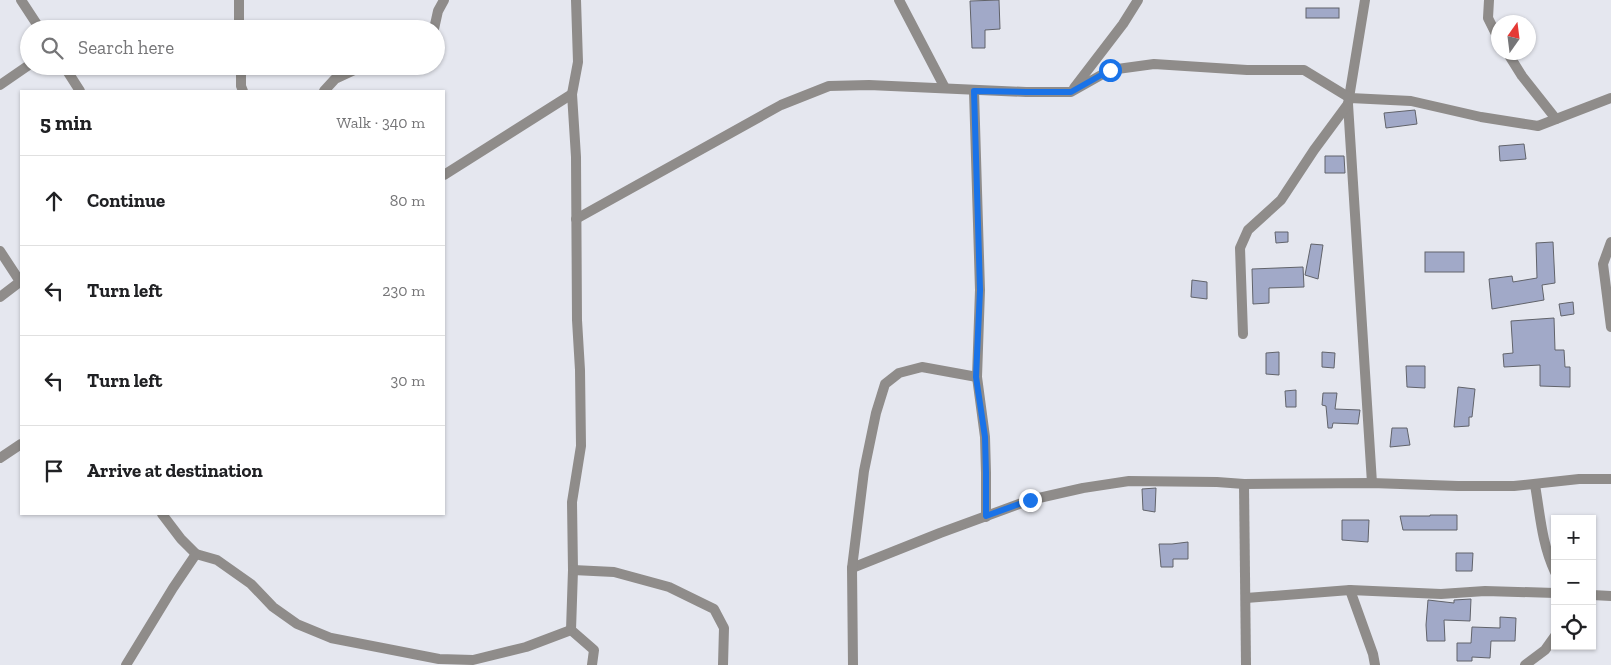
<!DOCTYPE html>
<html lang="en">
<head>
<meta charset="utf-8">
<style>
	body { margin:0; font-family:"Zilla Slab",serif; background:#f6f6f6; color:#202124 }
	.controls { position:absolute; right:15px; bottom:15px; display:grid; overflow:hidden; border-radius:0px; box-shadow:0 1px 4px #0004 }
	.controls button { width:45px; height:45px; display:grid; place-items:center; padding:0; border:0; border-bottom:1px solid #e0e0e0; background:#fff; color:#202124; font:25px sans-serif }
	.compass { position:absolute; left:1491px; top:15px; width:45px; height:45px; border-radius:50%; background:#fff; box-shadow:0 1px 4px #0004; rotate:14deg }
	.stop { position:absolute; width:15px; height:15px; margin:-11px; border:4px solid #1a73e8; border-radius:50%; background:#fff }
	.stop.end { background:#1a73e8; border-color:#fff; box-shadow:0 1px 5px #0008 }
	.list { margin:0; padding:0; list-style:none }
	h2 { display:flex; justify-content:space-between; align-items:center; height:65px; margin:0; padding:0 20px; font-size:21px }
	h2 small { font-size:16px; font-weight:400; color:#757577 }
	.list li { display:grid; grid-template-columns:32px 1fr auto; gap:15px; align-items:center; box-sizing:border-box; height:90px; padding:0 20px; border-top:1px solid #e0e0e0 }
	.list b { display:block; font-size:19px; white-space:nowrap }
	.list em { font-size:16px; font-style:normal; color:#757577 }
	.icon { flex:none; width:28px; height:28px; fill:none; stroke:currentColor; stroke-width:2; stroke-linecap:round; stroke-linejoin:round }
	.map { position:relative; flex:none; width:1611px; height:665px; overflow:hidden }
	.search { position:absolute; background:#fff; box-shadow:0 1px 4px #0004; left:20px; top:20px; width:425px; height:55px; display:flex; align-items:center; gap:12px; box-sizing:border-box; padding:0 18px; border-radius:28px; color:#757577; font-size:19px }
	.panel { position:absolute; background:#fff; box-shadow:0 1px 4px #0004; left:20px; top:90px; width:425px; height:425px; border-radius:0px }
	.map>svg:first-child { display:block }
	.building { fill:#a1a9c8; stroke:#61636a }
	.lines { fill:none; stroke-linecap:round; stroke-linejoin:round }
	.minor { stroke:#8f8c8a; stroke-width:10 }
	.route { stroke:#1a73e8; stroke-width:6 }
</style>
</head>
<body>
<div class="map">
<svg width="1611" height="665" viewBox="0 0 1611 665">
	<rect width="100%" height="100%" fill="#e5e7ef"/>
	<g class="building">
		<path d="M999,0L1000,29L985,30V48H972L970,1Z"/>
		<rect x="1306" y="8" width="33" height="10"/>
		<path d="M1415,110L1417,124L1386,128L1384,113Z"/>
		<path d="M1524,144L1526,159L1500,161L1499,146Z"/>
		<path d="M1325,156H1344L1345,173H1325Z"/>
		<path d="M1275,232H1288V242L1276,243Z"/>
		<path d="M1553,242L1555,283L1542,285L1544,300L1492,309L1489,279L1512,276L1513,282L1537,278L1536,243Z"/>
		<path d="M1311,244L1323,245L1318,279L1305,275Z"/>
		<rect x="1425" y="252" width="39" height="20"/>
		<path d="M1303,267L1304,287L1269,288V303L1253,304L1252,269Z"/>
		<path d="M1192,280L1207,282V299L1191,297Z"/>
		<path d="M1573,302L1574,314L1561,316L1559,304Z"/>
		<path d="M1554,318L1555,350H1564L1565,367H1570V387L1540,386V365L1504,367L1503,354L1513,353L1511,321Z"/>
		<path d="M1279,352V375L1266,374V353Z"/>
		<path d="M1322,352L1335,353L1334,368L1322,367Z"/>
		<path d="M1406,366H1425V388L1407,387Z"/>
		<path d="M1458,387L1475,389L1472,417H1469V426L1454,427Z"/>
		<path d="M1296,390V407H1286L1285,391Z"/>
		<path d="M1323,393H1337L1335,409L1360,410L1358,424L1333,423L1332,428H1328L1326,406L1322,405Z"/>
		<path d="M1392,428H1407L1410,445L1390,447Z"/>
		<path d="M1156,488L1155,512L1143,510L1142,489Z"/>
		<path d="M1430,515H1457V530H1403L1400,516H1430Z"/>
		<path d="M1342,520H1369L1368,542L1342,540Z"/>
		<path d="M1188,542V559H1173V567H1161L1159,544H1172Z"/>
		<path d="M1456,553H1473L1472,571H1456Z"/>
		<path d="M1471,599L1470,621L1444,620L1445,641H1427L1426,625L1428,600L1454,603V600Z"/>
		<path d="M1500,617L1516,618L1515,641H1491L1490,658L1472,657V661H1457V643H1471L1472,627L1500,628Z"/>
	</g>
	<g class="lines">
		<g class="minor">
			<path d="M21,0L40,29"/>
			<path d="M239,0V29"/>
			<path d="M576,0L578,62L572,94L576,157L577,320L580,370L581,446L572,502L573,570L571,630L594,650L592,665"/>
			<path d="M899,0L945,88"/>
			<path d="M1365,0L1348,104L1372,483"/>
			<path d="M1489,0L1488,18L1498,38"/>
			<path d="M434,29L438,11L444,0"/>
			<path d="M1507,52L1522,76L1556,119"/>
			<path d="M64,66L80,91"/>
			<path d="M241,66V86L243,91"/>
			<path d="M0,85L29,65"/>
			<path d="M1074,88L1123,24L1138,0"/>
			<path d="M324,91L335,79L363,66"/>
			<path d="M974,91L980,290L977,377L985,437L986,473V517"/>
			<path d="M444,175L572,94"/>
			<path d="M576,219L781,105L829,86L869,85L1026,92H1071L1110,70L1154,64L1247,70H1304L1350,98L1411,101L1481,117L1538,126L1611,98"/>
			<path d="M1611,242L1603,264L1611,327"/>
			<path d="M0,251L21,283"/>
			<path d="M0,297L21,281"/>
			<path d="M1243,334L1240,248L1248,230L1281,200L1314,150L1348,104"/>
			<path d="M0,458L21,444"/>
			<path d="M1244,484L1246,665"/>
			<path d="M1535,485C1540,514 1542,545 1555,572"/>
			<path d="M162,514L181,539L196,554L217,560L251,584L273,607L297,624L331,638L439,659L473,660L526,647L571,630"/>
			<path d="M852,568L940,533L1030,500L1083,488L1129,481L1217,482L1244,484L1372,483L1458,486H1514L1579,479H1611"/>
			<path d="M573,570L614,572L669,587L714,609L724,628L723,665"/>
			<path d="M1350,590L1373,654L1375,665"/>
			<path d="M1592,595L1611,596"/>
			<path d="M1246,598L1350,590L1441,594L1485,591L1555,593"/>
			<path d="M126,665L173,588L196,554"/>
			<path d="M853,665L852,568L864,471L876,413L885,384L899,373L922,367L977,377"/>
			<path d="M1525,665L1545,650L1555,636"/>
		</g>
	</g>
	<g class="lines">
		<path class="route" d="M1030,500L986,516V473L985,437L976,377L980,290L974,91L1026,92H1071L1110,70"/>
	</g>
</svg>
<div class="controls">
<button>+</button>
<button>−</button>
<button><svg class="icon" aria-label="locate" viewBox="0 0 24 24"><circle cx="12" cy="12" r="6"/><path d="M12 2v4M12 18v4M2 12h4M18 12h4"/></svg></button>
</div>
<svg class="compass" viewBox="-18 -18 36 36"><path d="M0-13l5 13h-10z" fill="#e53935"/><path d="M0 13l5-13h-10z" fill="#757577"/></svg>
<div class="stop" style="left:1110px;top:70px"></div>
<div class="stop end" style="left:1030px;top:500px"></div>
<div class="search"><svg class="icon" aria-label="search" viewBox="0 0 24 24"><circle cx="10" cy="10" r="6"/><path d="M15 15l6 6"/></svg>Search here</div>
<section class="panel">
<h2>5 min<small>Walk · 340 m</small></h2>
<ul class="list">
<li><svg class="icon" aria-label="ahead" viewBox="0 0 24 24"><path d="M12 20V5M6 11l6-6 6 6"/></svg><div><b>Continue</b></div><em>80 m</em></li>
<li><svg class="icon" aria-label="left" viewBox="0 0 24 24"><path d="M17 20v-9H6M10 6l-5 5 5 5"/></svg><div><b>Turn left</b></div><em>230 m</em></li>
<li><svg class="icon" aria-label="left" viewBox="0 0 24 24"><path d="M17 20v-9H6M10 6l-5 5 5 5"/></svg><div><b>Turn left</b></div><em>30 m</em></li>
<li><svg class="icon" aria-label="arrive" viewBox="0 0 24 24"><path d="M6 21V4h12l-3 4 3 4H6"/></svg><div><b>Arrive at destination</b></div></li>
</ul>
</section>
</div>
</body>
</html>
